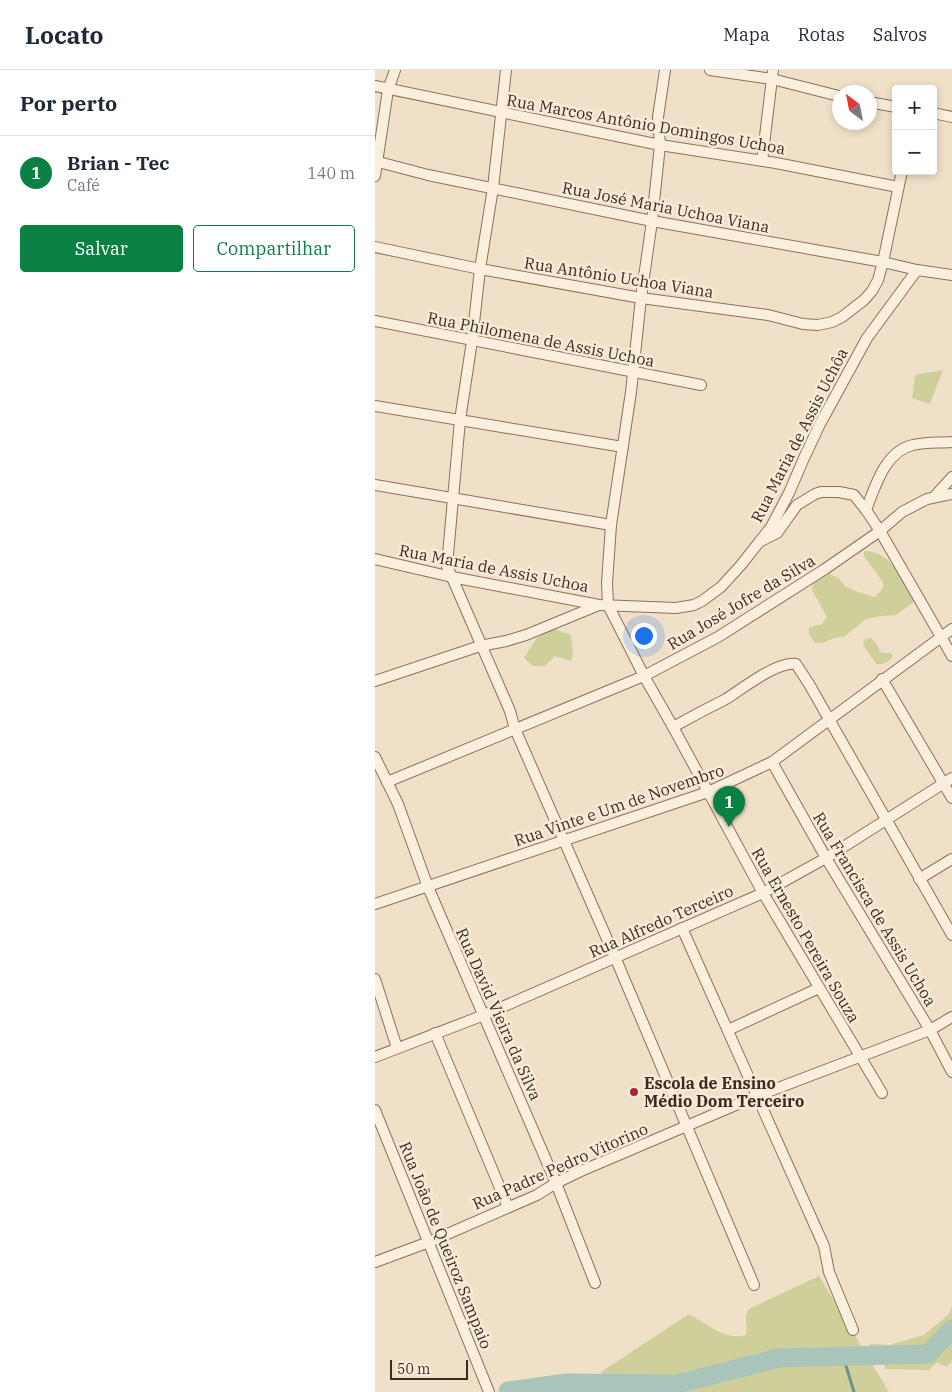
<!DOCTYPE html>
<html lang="pt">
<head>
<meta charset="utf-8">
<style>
	body { margin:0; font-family:"IBM Plex Serif",serif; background:#f2f2f3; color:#1f2937 }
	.controls { position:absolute; right:15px; top:15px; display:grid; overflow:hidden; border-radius:5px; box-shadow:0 2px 8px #0003 }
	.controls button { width:45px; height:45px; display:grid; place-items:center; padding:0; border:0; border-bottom:1px solid #e0e1e3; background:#fff; color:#1f2937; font:25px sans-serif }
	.compass { position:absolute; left:457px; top:15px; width:45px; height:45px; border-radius:50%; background:#fff; box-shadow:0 2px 8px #0003; rotate:328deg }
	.scale { position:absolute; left:15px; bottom:12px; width:78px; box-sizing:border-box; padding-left:5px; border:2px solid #3d2b20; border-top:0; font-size:14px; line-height:18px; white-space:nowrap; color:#3d2b20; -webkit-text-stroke:4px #f7ebd8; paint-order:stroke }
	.you { position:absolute; left:268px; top:565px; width:18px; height:18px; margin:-12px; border:4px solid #fff; border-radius:50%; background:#1a73e8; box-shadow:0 0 0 8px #1a73e833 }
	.badge { display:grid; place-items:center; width:32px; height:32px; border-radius:50%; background:#0b8043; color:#fff; font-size:16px; font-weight:700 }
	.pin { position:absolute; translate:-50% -41px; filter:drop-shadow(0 1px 2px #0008) }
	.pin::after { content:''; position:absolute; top:26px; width:18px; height:15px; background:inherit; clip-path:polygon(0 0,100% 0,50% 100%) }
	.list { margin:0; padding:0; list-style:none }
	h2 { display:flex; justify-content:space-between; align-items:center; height:65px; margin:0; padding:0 20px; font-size:21px }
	h2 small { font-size:16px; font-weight:400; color:#747a83 }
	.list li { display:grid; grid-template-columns:32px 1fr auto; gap:15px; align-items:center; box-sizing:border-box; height:75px; padding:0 20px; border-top:1px solid #e0e1e3 }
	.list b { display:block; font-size:19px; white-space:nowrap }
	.list p { margin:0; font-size:16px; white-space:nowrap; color:#747a83 }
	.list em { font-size:16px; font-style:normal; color:#747a83 }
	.actions { display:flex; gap:10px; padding:15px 20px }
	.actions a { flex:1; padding:11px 0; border:1px solid #0b8043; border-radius:5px; text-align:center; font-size:18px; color:#0b8043 }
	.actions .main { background:#0b8043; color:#fff }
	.map { position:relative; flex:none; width:577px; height:1322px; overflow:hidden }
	header { display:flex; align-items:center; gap:30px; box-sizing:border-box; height:70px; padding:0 25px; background:#fff; border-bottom:1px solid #e0e1e3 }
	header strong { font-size:24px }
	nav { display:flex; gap:28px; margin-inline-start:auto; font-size:18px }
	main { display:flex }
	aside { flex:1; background:#fff }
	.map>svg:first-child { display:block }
	.green { fill:#cecf9b }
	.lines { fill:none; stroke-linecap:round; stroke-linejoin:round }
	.stream { stroke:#6f9386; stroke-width:3 }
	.river { stroke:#a9c4b9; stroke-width:19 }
	.minor-casing { stroke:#8d715c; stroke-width:12 }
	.minor { stroke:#faeedc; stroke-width:10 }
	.poi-dot { fill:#9d2b38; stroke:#f7ebd8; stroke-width:2 }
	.labels { text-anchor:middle; stroke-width:5; stroke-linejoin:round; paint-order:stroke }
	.street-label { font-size:16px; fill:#3d2b20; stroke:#f7ebd8 }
	.poi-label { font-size:16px; font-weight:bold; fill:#3d2b20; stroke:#f7ebd8; text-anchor:start }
</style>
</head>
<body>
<header>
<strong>Locato</strong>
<nav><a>Mapa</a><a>Rotas</a><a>Salvos</a></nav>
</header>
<main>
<aside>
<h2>Por perto<small></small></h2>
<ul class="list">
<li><span class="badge">1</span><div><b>Brian - Tec</b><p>Café</p></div><em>140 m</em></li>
</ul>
<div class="actions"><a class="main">Salvar</a><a>Compartilhar</a></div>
</aside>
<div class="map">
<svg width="577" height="1322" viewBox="0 0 577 1322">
	<rect width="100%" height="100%" fill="#f0e0c8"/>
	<g class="green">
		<path d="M568,300L555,334L537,328L540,305Z"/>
		<path d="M489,481C516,481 529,510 541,530L521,545L506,546L491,549L469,567C455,566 453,574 440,573L434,564V558L442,555H446L452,547L437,520L438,509L450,501L464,509L470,516L480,521L499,527L506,521L509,514L489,486Z"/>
		<path d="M176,558L196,565L198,582L196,591L180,586L170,596H158L149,588L161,569Z"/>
		<path d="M496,568L501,573L506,583H516L518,587C512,592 509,595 501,594L488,574L490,569Z"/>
		<path d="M444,1206L514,1322H237L226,1302L314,1244C332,1254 351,1271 371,1265C374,1253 367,1249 374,1239Z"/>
		<path d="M577,1237V1291L571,1297L562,1292L554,1300L510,1299V1291L493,1279L495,1274L514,1275L549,1265L574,1244Z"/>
	</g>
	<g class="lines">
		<path class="stream" d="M468,1286L479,1322"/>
		<path class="river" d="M133,1321L192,1313L302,1314L404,1288L553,1284L577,1259"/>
		<g class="minor-casing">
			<g id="minor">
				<path d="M131,0L118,118L105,199L97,271L85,350L72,496L135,641L140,659L240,887L379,1215"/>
				<path d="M290,0L283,47L285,75L277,151L266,228L256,322L236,455L232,513L233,535L269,606L298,657L388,823L507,1023"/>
				<path d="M335,0L397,9L464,26"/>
				<path d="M0,16L285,75L401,93L523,117"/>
				<path d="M494,32L521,37"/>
				<path d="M558,43L577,47"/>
				<path d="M0,91L53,105L277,151L508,192L542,200L577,205"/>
				<path d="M387,91L398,0"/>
				<path d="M0,106L13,20L20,0"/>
				<path d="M0,177L105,199L266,228L393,245L428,254L443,255L457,252L467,247L489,230L497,221L503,210L508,192L527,101"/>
				<path d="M0,251L326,315"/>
				<path d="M0,336L248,377"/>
				<path d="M0,415L236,455"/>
				<path d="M559,427L577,407"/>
				<path d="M491,440C500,417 510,381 538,375C550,372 564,373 577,372"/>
				<path d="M386,471L402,463L422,435L440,424L446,422H464L479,425L491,440L505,461L577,586"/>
				<path d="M0,489L77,507L224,535L301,538L319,535L327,531L346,517L366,495L396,457L414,423L429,388L445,354L492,268L542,200"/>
				<path d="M507,609L577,728"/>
				<path d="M0,611L105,576L131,571L151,565L224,535"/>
				<path d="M298,657C316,647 333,638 351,629C367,619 402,591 421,594L434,614L577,865"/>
				<path d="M0,687L23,734L53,817L181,1113L220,1213"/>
				<path d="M397,692L451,788L555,960L577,1002"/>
				<path d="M12,712L269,606L343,567L450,499L505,461L527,442L552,429L577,424"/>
				<path d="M544,809L577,789"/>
				<path d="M0,834L333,722L397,692L577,559"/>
				<path d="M307,858L449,1176L454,1202L478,1260"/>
				<path d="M0,909L22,978"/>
				<path d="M353,960L444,918"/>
				<path d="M60,963L133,1137"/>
				<path d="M0,987L109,945L388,823L451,788L577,708"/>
				<path d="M0,1040L114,1322"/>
				<path d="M0,1192L54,1172L162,1125L181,1113L206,1101L382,1026L555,960L577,947"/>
			</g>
		</g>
		<use href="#minor" class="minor"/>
	</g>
	<circle class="poi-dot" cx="259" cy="1022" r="5"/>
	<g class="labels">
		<g class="street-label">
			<text transform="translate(271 54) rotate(10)" y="6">Rua Marcos Antônio Domingos Uchoa</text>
			<text transform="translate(291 137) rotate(11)" y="6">Rua José Maria Uchoa Viana</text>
			<text transform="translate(244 207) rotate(9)" y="6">Rua Antônio Uchoa Viana</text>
			<text transform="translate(166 269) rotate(11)" y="6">Rua Philomena de Assis Uchoa</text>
			<text transform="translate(424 365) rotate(-63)" y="6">Rua Maria de Assis Uchôa</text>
			<text transform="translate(119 498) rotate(11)" y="6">Rua Maria de Assis Uchoa</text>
			<text transform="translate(366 532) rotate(-31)" y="6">Rua José Jofre da Silva</text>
			<text transform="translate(244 735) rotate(-19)" y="6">Rua Vinte e Um de Novembro</text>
			<text transform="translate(500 839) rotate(59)" y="6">Rua Francisca de Assis Uchoa</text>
			<text transform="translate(286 851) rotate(-24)" y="6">Rua Alfredo Terceiro</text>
			<text transform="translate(431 865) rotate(60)" y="6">Rua Ernesto Pereira Souza</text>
			<text transform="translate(124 944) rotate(66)" y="6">Rua David Vieira da Silva</text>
			<text transform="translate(185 1096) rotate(-24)" y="6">Rua Padre Pedro Vitorino</text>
			<text transform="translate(71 1175) rotate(68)" y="6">Rua João de Queiroz Sampaio</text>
		</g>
		<g class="poi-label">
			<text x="269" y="1019">Escola de Ensino<tspan x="269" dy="18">Médio Dom Terceiro</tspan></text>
		</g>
	</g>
</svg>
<div class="controls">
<button>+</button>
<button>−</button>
</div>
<svg class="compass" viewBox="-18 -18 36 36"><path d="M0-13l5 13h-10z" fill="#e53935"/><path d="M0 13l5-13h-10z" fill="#747a83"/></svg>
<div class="scale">50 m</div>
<div class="you"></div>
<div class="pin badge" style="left:354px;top:757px">1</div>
</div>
</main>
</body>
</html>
